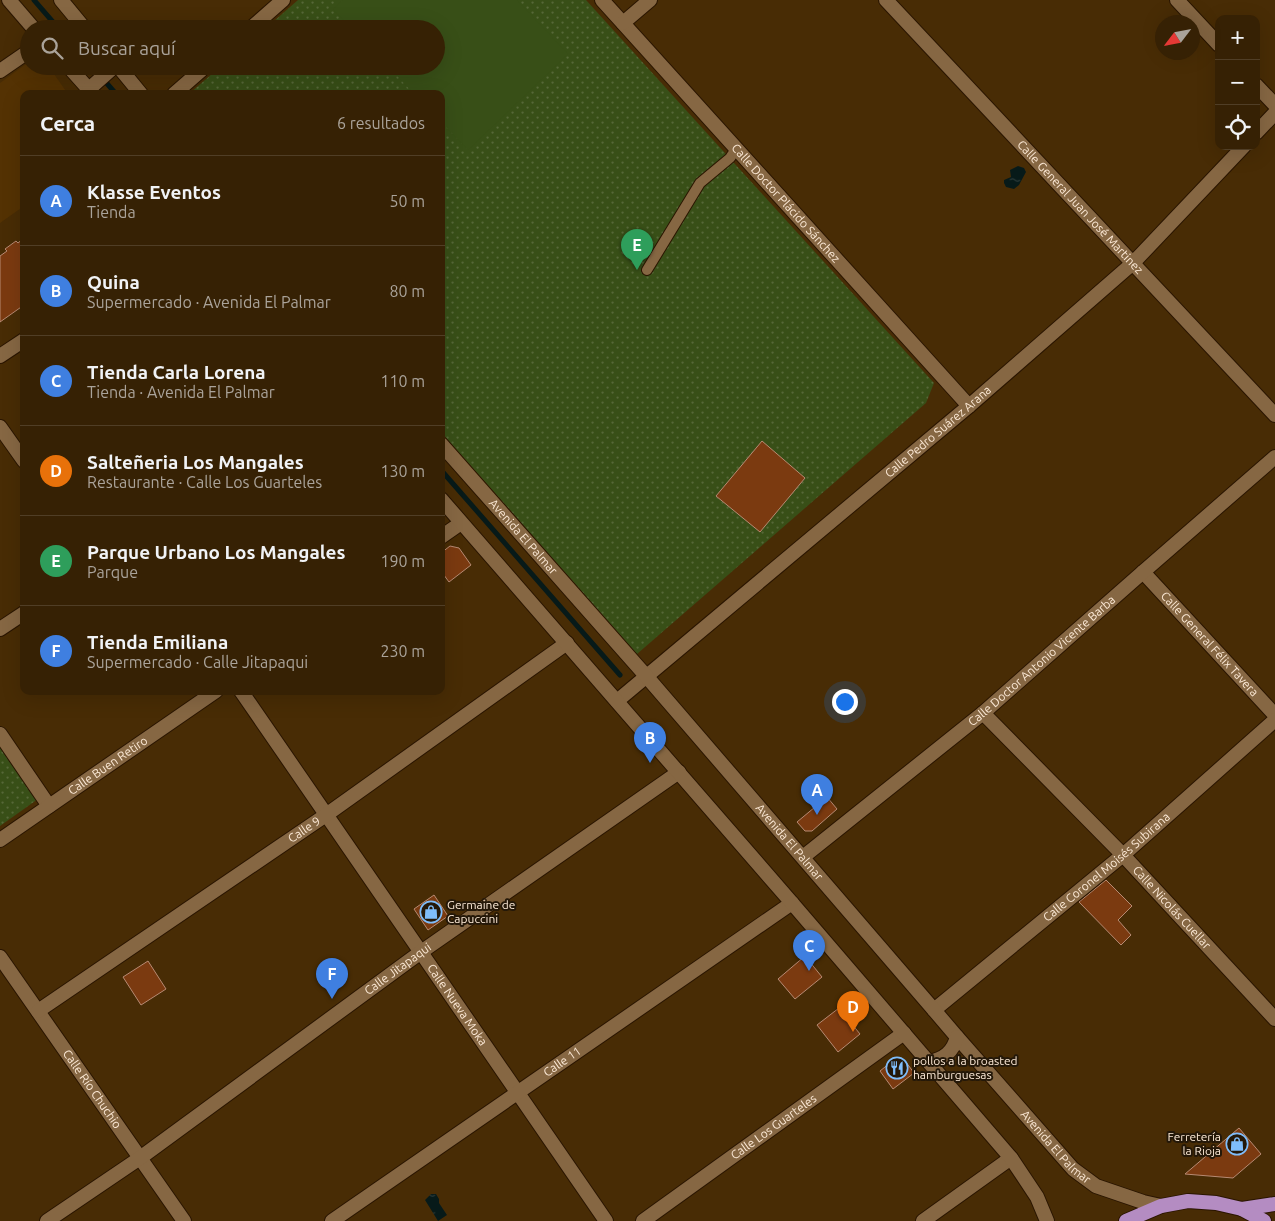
<!DOCTYPE html>
<html lang="es">
<head>
<meta charset="utf-8">
<style>
	body { margin:0; font-family:Ubuntu,sans-serif; background:#3d290e; color:#f1f3f6 }
	.controls { position:absolute; right:15px; top:15px; display:grid; overflow:hidden; border-radius:10px; box-shadow:0 5px 20px #0002 }
	.controls button { width:45px; height:45px; display:grid; place-items:center; padding:0; border:0; border-bottom:1px solid #503e26; background:#362104; color:#f1f3f6; font:25px sans-serif }
	.compass { position:absolute; left:1155px; top:15px; width:45px; height:45px; border-radius:50%; background:#362104; box-shadow:0 5px 20px #0002; rotate:238deg }
	.you { position:absolute; left:844px; top:701px; width:18px; height:18px; margin:-12px; border:4px solid #fff; border-radius:50%; background:#1a73e8; box-shadow:0 0 0 8px #1a73e833 }
	.badge { display:grid; place-items:center; width:32px; height:32px; border-radius:50%; background:#db2777; color:#fff; font-size:16px; font-weight:700 }
	.pin { position:absolute; translate:-50% -41px; filter:drop-shadow(0 1px 2px #0008) }
	.pin::after { content:''; position:absolute; top:26px; width:18px; height:15px; background:inherit; clip-path:polygon(0 0,100% 0,50% 100%) }
	.list { margin:0; padding:0; list-style:none }
	h2 { display:flex; justify-content:space-between; align-items:center; height:65px; margin:0; padding:0 20px; font-size:21px }
	h2 small { font-size:16px; font-weight:400; color:#aaa39a }
	.list li { display:grid; grid-template-columns:32px 1fr auto; gap:15px; align-items:center; box-sizing:border-box; height:90px; padding:0 20px; border-top:1px solid #503e26 }
	.list b { display:block; font-size:19px; white-space:nowrap }
	.list p { margin:0; font-size:16px; white-space:nowrap; color:#aaa39a }
	.list em { font-size:16px; font-style:normal; color:#aaa39a }
	.icon { flex:none; width:28px; height:28px; fill:none; stroke:currentColor; stroke-width:2; stroke-linecap:round; stroke-linejoin:round }
	.map { position:relative; flex:none; width:1275px; height:1221px; overflow:hidden }
	.search { position:absolute; background:#362104; box-shadow:0 5px 20px #0002; left:20px; top:20px; width:425px; height:55px; display:flex; align-items:center; gap:12px; box-sizing:border-box; padding:0 18px; border-radius:28px; color:#aaa39a; font-size:19px }
	.panel { position:absolute; background:#362104; box-shadow:0 5px 20px #0002; left:20px; top:90px; width:425px; height:605px; border-radius:10px }
	.map>svg:first-child { display:block }
	.built { fill:#543203 }
	.park { fill:url(#park-dots) }
	.pitch { fill:#384f17 }
	.water { fill:url(#water-ripples) }
	.lines { fill:none; stroke-linecap:round; stroke-linejoin:round }
	.stream { stroke:#071a19; stroke-width:5 }
	.building { fill:#7b3a10; stroke:#b78a73 }
	.service-casing { stroke:#2a1500; stroke-width:12 }
	.minor-casing { stroke:#2a1500; stroke-width:16 }
	.tertiary-casing { stroke:#2a1500; stroke-width:16 }
	.trunk-casing { stroke:#2a1500; stroke-width:16 }
	.service { stroke:#866743; stroke-width:10 }
	.minor { stroke:#866743; stroke-width:14 }
	.tertiary { stroke:#866743; stroke-width:14 }
	.trunk { stroke:#b48cc2; stroke-width:14 }
	.labels { text-anchor:middle; stroke-width:4; stroke-linejoin:round; paint-order:stroke }
	.street-label { font-size:12px; fill:#fce9d6; stroke:#241809 }
	.poi-label { font-size:12px; fill:#fce9d6; stroke:#241809; text-anchor:start }
</style>
</head>
<body>
<div class="map">
<svg width="1275" height="1221" viewBox="0 0 1275 1221">
	<defs>
		<pattern id="park-dots" width="8" height="8" patternUnits="userSpaceOnUse" patternTransform="scale(1.25)"><rect width="8" height="8" fill="#384f17"/><path d="M2 2h.1M6 6h.1" fill="none" stroke="#566838" stroke-width="1.8" stroke-linecap="round"/></pattern>
		<pattern id="water-ripples" width="26" height="14" patternUnits="userSpaceOnUse" patternTransform="scale(1.25)"><rect width="26" height="14" fill="#071a19"/><path d="M2 4q2-2 4 0t4 0M15 11q2-2 4 0t4 0" fill="none" stroke="#2c3b3a"/></pattern>
	</defs>
	<rect width="100%" height="100%" fill="#482c05"/>
	<path class="built" d="M29,62V66L49,67L68,94H24V206L0,223V83Z"/>
	<g class="park">
		<path d="M298,0H586L934,383L926,403L637,654L441,432V94H189L221,66H436V29H265Z"/>
		<path d="M0,744L38,799L0,826Z"/>
	</g>
	<path class="pitch" d="M343,0H517L568,54L468,150L441,122V94H414L388,66H436V29H352L333,9Z"/>
	<g class="water">
		<path d="M1018,166L1024,168L1026,172L1019,185L1014,189L1006,187L1004,183V180L1011,177L1010,170Z"/>
		<path d="M431,1194H436L439,1199V1203L447,1215L438,1221L425,1200Z"/>
	</g>
	<g class="lines">
		<g class="stream">
			<path d="M34,0L59,29"/>
			<path d="M92,66L116,94"/>
			<path d="M441,470L620,675"/>
		</g>
	</g>
	<g class="building">
		<path d="M24,238V305L0,322V256L7,251L5,249L16,241L18,243Z"/>
		<path d="M762,441L805,478L760,532L716,496Z"/>
		<path d="M450,546L459,548L471,565L449,582L441,571V553Z"/>
		<path d="M827,797L837,809L812,831H805L797,822Z"/>
		<path d="M1106,880L1132,906L1118,920L1131,935L1121,945L1079,902Z"/>
		<path d="M434,895L448,916L428,930L414,909Z"/>
		<path d="M805,956L822,977L795,999L778,979Z"/>
		<path d="M148,961L166,989L141,1005L123,977Z"/>
		<path d="M839,1008L860,1034L838,1052L817,1025Z"/>
		<path d="M895,1059L906,1062L914,1073L893,1089L880,1071Z"/>
		<path d="M1239,1128L1261,1154L1233,1178L1185,1174Z"/>
	</g>
	<g class="lines">
		<g class="service-casing">
			<path id="service" d="M647,270L700,183L730,158L736,149"/>
		</g>
		<g class="minor-casing">
			<g id="minor">
				<path id="s1" d="M602,0L969,406"/>
				<path id="s2" d="M886,0L1275,415"/>
				<path d="M1177,0L1219,45"/>
				<path d="M623,23L650,0"/>
				<path d="M250,29L283,0"/>
				<path d="M0,71L29,51"/>
				<path d="M1256,85L1275,105"/>
				<path d="M174,94L206,66"/>
				<path d="M1256,133L1275,113"/>
				<path d="M0,356L24,340"/>
				<path d="M0,427L24,461"/>
				<path d="M441,537L461,523"/>
				<path id="s3" d="M1143,572L1275,715"/>
				<path d="M0,629L24,613"/>
				<path id="s4" d="M241,691L606,1221"/>
				<path id="s5" d="M617,701L969,406L1133,263L1244,146"/>
				<path id="s6" d="M983,713L1123,855L1275,1019"/>
				<path d="M0,734L49,806"/>
				<path id="s7" d="M0,840L216,691"/>
				<path id="s8" d="M803,857L983,713L1143,572L1275,457"/>
				<path id="s9" d="M0,957L184,1221"/>
				<path id="s10" d="M934,1010L1123,855L1275,720"/>
				<path id="s11" d="M38,1011L326,815L567,643"/>
				<path id="s12" d="M47,1221L140,1158L421,952L679,772"/>
				<path id="s13" d="M332,1221L792,903"/>
				<path id="s14" d="M643,1221L904,1033"/>
				<path d="M923,1221L1011,1158"/>
			</g>
		</g>
		<g class="tertiary-casing">
			<g id="tertiary">
				<path d="M9,0L34,29"/>
				<path d="M61,0L85,29"/>
				<path d="M68,66L93,94"/>
				<path d="M118,66L141,94"/>
				<path d="M89,89L115,66"/>
				<path id="s15" d="M441,444L647,677L934,1010L957,1037L1073,1169L1096,1186L1143,1202L1161,1206"/>
				<path d="M441,499L792,903L1011,1158L1037,1197L1047,1221"/>
				<path d="M929,1062C944,1059 953,1052 957,1037"/>
			</g>
		</g>
		<g class="trunk-casing">
			<g id="trunk">
				<path d="M1242,1209L1275,1204"/>
				<path d="M1126,1221L1161,1206L1188,1201L1216,1203L1242,1209L1264,1221"/>
			</g>
		</g>
		<use href="#service" class="service"/>
		<use href="#minor" class="minor"/>
		<use href="#tertiary" class="tertiary"/>
		<use href="#trunk" class="trunk"/>
	</g>
	<defs>
		<g id="shop-ring" transform="scale(1.125)"><circle r="9.5" fill="#241809" stroke="#7fbdfa" stroke-width="1.5"/><path d="M-5-2.5h2.3a2.7 3.5 0 0 1 5.4 0H5L5.5 6h-11ZM-1.5-2.5h3a1.5 2.3 0 0 0-3 0Z" fill="#7fbdfa"/></g>
		<g id="restaurant-ring" transform="scale(1.125)"><circle r="9.5" fill="#241809" stroke="#7fbdfa" stroke-width="1.5"/><path d="M-5-6h1v4h1v-4h1v4h1v-4h1v5L-1.5 .5V6h-2V.5L-5-1ZM5-6V6H3V1.5H1.5Q1.5-4 5-6Z" fill="#7fbdfa"/></g>
	</defs>
	<g fill-rule="evenodd">
		<use href="#shop-ring" x="431" y="912"/>
		<use href="#restaurant-ring" x="897" y="1068"/>
		<use href="#shop-ring" x="1237" y="1144"/>
	</g>
	<g class="labels">
		<g class="street-label">
			<text dy="4" stroke="none"><textPath href="#s1" startOffset="274">Calle Doctor Plácido Sánchez</textPath></text>
			<text dy="4" stroke="none"><textPath href="#s2" startOffset="284">Calle General Juan José Martinez</textPath></text>
			<text dy="4" stroke="none"><textPath href="#s5" startOffset="419">Calle Pedro Suárez Arana</textPath></text>
			<text dy="4" stroke="none"><textPath href="#s15" startOffset="124">Avenida El Palmar</textPath></text>
			<text dy="4" stroke="none"><textPath href="#s3" startOffset="98">Calle General Félix Tavera</textPath></text>
			<text dy="4" stroke="none"><textPath href="#s8" startOffset="309">Calle Doctor Antonio Vicente Barba</textPath></text>
			<text dy="4" stroke="none"><textPath href="#s7" startOffset="131">Calle Buen Retiro</textPath></text>
			<text dy="4" stroke="none"><textPath href="#s11" startOffset="322">Calle 9</textPath></text>
			<text dy="4" stroke="none"><textPath href="#s15" startOffset="529">Avenida El Palmar</textPath></text>
			<text dy="4" stroke="none"><textPath href="#s10" startOffset="224">Calle Coronel Moisés Subirana</textPath></text>
			<text dy="4" stroke="none"><textPath href="#s6" startOffset="271">Calle Nicolás Cuellar</textPath></text>
			<text dy="4" stroke="none"><textPath href="#s12" startOffset="432">Calle Jitapaqui</textPath></text>
			<text dy="4" stroke="none"><textPath href="#s4" startOffset="381">Calle Nueva Moka</textPath></text>
			<text dy="4" stroke="none"><textPath href="#s13" startOffset="280">Calle 11</textPath></text>
			<text dy="4" stroke="none"><textPath href="#s9" startOffset="161">Calle Río Chuchio</textPath></text>
			<text dy="4" stroke="none"><textPath href="#s14" startOffset="161">Calle Los Guarteles</textPath></text>
			<text dy="4" stroke="none"><textPath href="#s15" startOffset="934">Avenida El Palmar</textPath></text>
		</g>
		<g class="poi-label">
			<text x="447" y="909">Germaine de<tspan x="447" dy="14">Capuccini</tspan></text>
			<text x="913" y="1065">pollos a la broasted<tspan x="913" dy="14">hamburguesas</tspan></text>
			<text x="1221" y="1141" text-anchor="end">Ferretería<tspan x="1221" dy="14">la Rioja</tspan></text>
		</g>
	</g>
</svg>
<div class="controls">
<button>+</button>
<button>−</button>
<button><svg class="icon" aria-label="locate" viewBox="0 0 24 24"><circle cx="12" cy="12" r="6"/><path d="M12 2v4M12 18v4M2 12h4M18 12h4"/></svg></button>
</div>
<svg class="compass" viewBox="-18 -18 36 36"><path d="M0-13l5 13h-10z" fill="#e53935"/><path d="M0 13l5-13h-10z" fill="#aaa39a"/></svg>
<div class="you"></div>
<div class="pin badge" style="left:817px;top:815px;background:#3f7fe0">A</div>
<div class="pin badge" style="left:650px;top:763px;background:#3f7fe0">B</div>
<div class="pin badge" style="left:809px;top:971px;background:#3f7fe0">C</div>
<div class="pin badge" style="left:853px;top:1032px;background:#e8710a">D</div>
<div class="pin badge" style="left:637px;top:270px;background:#2e9e5b">E</div>
<div class="pin badge" style="left:332px;top:999px;background:#3f7fe0">F</div>
<div class="search"><svg class="icon" aria-label="search" viewBox="0 0 24 24"><circle cx="10" cy="10" r="6"/><path d="M15 15l6 6"/></svg>Buscar aquí</div>
<section class="panel">
<h2>Cerca<small>6 resultados</small></h2>
<ul class="list">
<li><span class="badge" style="background:#3f7fe0">A</span><div><b>Klasse Eventos</b><p>Tienda</p></div><em>50 m</em></li>
<li><span class="badge" style="background:#3f7fe0">B</span><div><b>Quina</b><p>Supermercado · Avenida El Palmar</p></div><em>80 m</em></li>
<li><span class="badge" style="background:#3f7fe0">C</span><div><b>Tienda Carla Lorena</b><p>Tienda · Avenida El Palmar</p></div><em>110 m</em></li>
<li><span class="badge" style="background:#e8710a">D</span><div><b>Salteñeria Los Mangales</b><p>Restaurante · Calle Los Guarteles</p></div><em>130 m</em></li>
<li><span class="badge" style="background:#2e9e5b">E</span><div><b>Parque Urbano Los Mangales</b><p>Parque</p></div><em>190 m</em></li>
<li><span class="badge" style="background:#3f7fe0">F</span><div><b>Tienda Emiliana</b><p>Supermercado · Calle Jitapaqui</p></div><em>230 m</em></li>
</ul>
</section>
</div>
</body>
</html>
